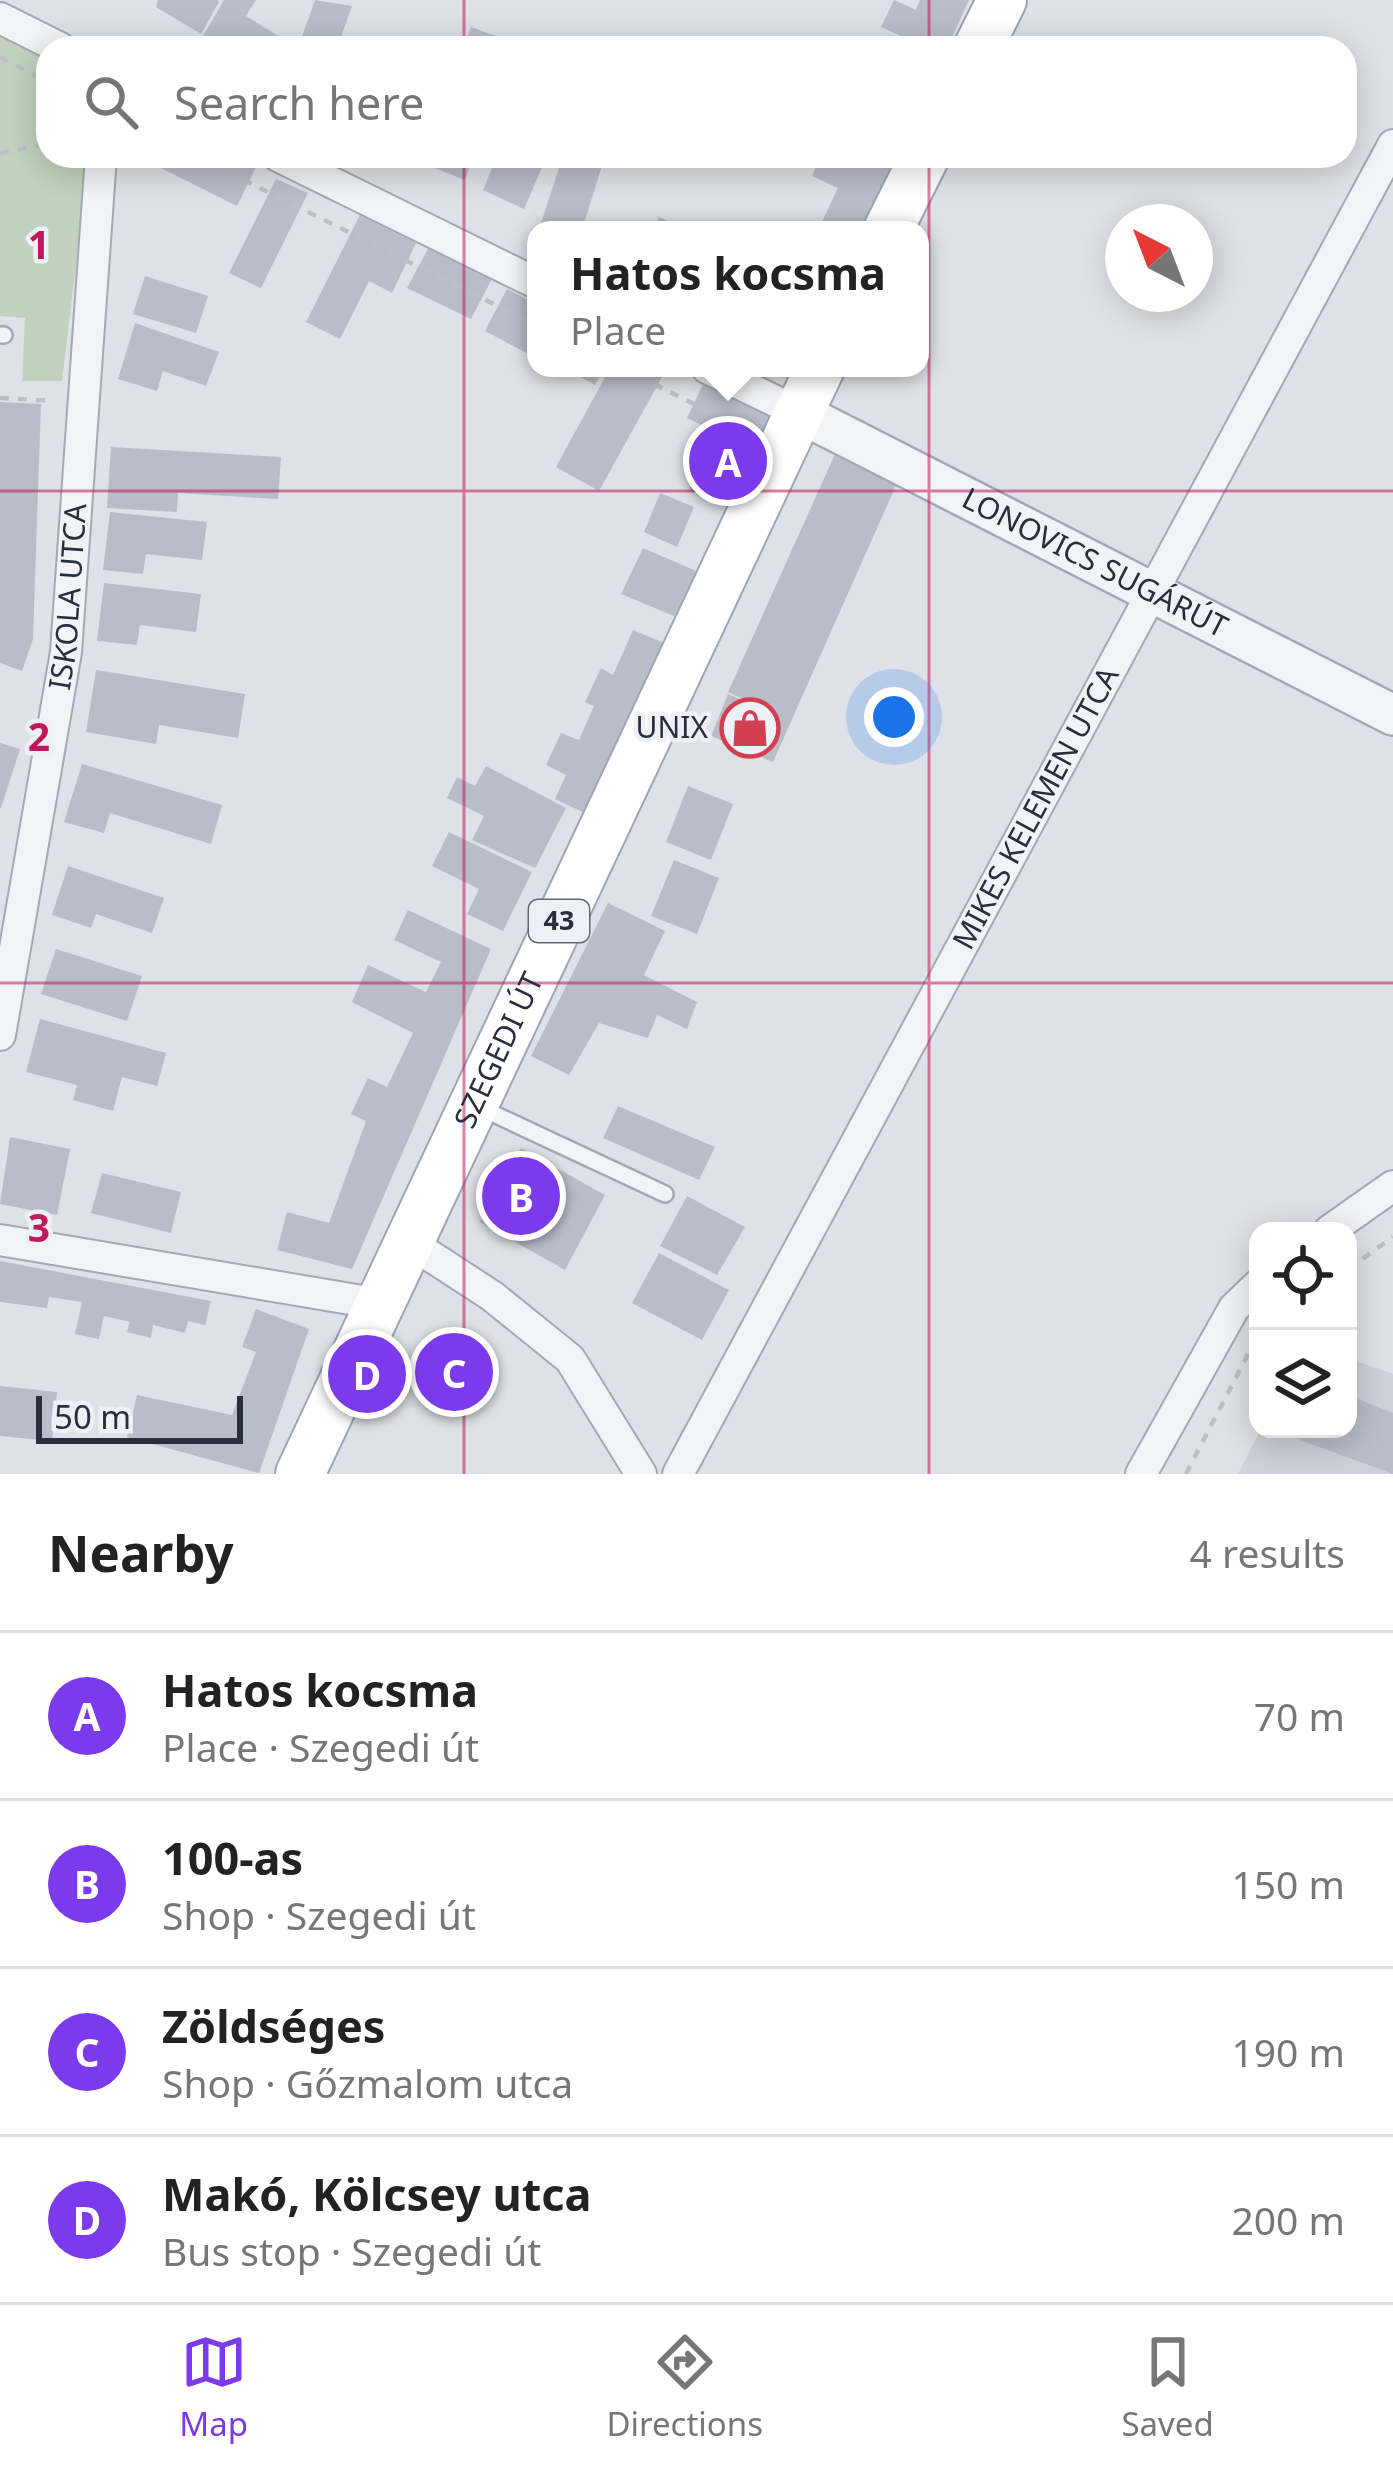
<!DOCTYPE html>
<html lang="en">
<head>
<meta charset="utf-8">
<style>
	body { margin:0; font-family:"Noto Sans",sans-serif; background:#f6f6f6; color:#222 }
	.controls { position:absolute; right:36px; bottom:36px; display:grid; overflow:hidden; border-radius:24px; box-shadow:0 6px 30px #0003 }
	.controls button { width:108px; height:108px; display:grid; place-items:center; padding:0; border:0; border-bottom:3px solid #e0e0e0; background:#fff; color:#222; font:60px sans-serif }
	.compass { position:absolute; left:1105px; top:204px; width:108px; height:108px; border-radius:50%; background:#fff; box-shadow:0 6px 30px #0003; rotate:318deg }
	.scale { position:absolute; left:36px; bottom:30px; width:207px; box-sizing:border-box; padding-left:12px; border:6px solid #272f3f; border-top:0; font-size:33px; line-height:42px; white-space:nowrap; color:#272f3f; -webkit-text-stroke:9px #edf1f6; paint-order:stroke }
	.you { position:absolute; left:894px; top:717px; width:42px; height:42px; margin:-30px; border:9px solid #fff; border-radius:50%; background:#1a73e8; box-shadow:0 0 0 18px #1a73e833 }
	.badge { display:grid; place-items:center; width:78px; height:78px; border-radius:50%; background:#7c3aed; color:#fff; font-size:39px; font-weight:700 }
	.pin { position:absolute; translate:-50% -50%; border:6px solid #fff; box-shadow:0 3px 12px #0006 }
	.popup { position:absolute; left:527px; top:221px; width:402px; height:156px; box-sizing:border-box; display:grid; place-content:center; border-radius:24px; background:#fff; filter:drop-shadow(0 3px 9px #0005); font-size:39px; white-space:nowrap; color:#767676 }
	.popup b { font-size:45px; color:#222 }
	.popup::after { content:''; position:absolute; left:50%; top:100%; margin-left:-24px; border:24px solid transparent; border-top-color:#fff }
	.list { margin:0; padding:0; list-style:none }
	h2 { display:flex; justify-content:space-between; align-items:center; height:156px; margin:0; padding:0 48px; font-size:51px }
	h2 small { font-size:39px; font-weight:400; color:#767676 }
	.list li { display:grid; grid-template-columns:78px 1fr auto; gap:36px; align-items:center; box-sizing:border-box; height:168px; padding:0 48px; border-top:3px solid #e0e0e0 }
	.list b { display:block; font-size:45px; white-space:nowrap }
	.list p { margin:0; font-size:39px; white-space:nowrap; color:#767676 }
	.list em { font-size:39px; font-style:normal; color:#767676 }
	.icon { flex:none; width:66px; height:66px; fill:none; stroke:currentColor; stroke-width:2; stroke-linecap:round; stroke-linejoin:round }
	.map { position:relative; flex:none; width:1393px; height:1474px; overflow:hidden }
	.search { position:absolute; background:#fff; box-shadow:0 6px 30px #0003; left:36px; right:36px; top:36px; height:132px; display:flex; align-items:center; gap:30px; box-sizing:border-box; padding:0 42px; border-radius:36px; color:#767676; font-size:45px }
	.sheet { height:828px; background:#fff }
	nav { display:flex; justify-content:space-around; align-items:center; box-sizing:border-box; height:168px; border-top:3px solid #e0e0e0; background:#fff; font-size:33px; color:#767676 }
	nav a { display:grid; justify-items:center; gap:6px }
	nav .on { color:#7c3aed }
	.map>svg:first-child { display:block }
	.built { fill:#ccd1da }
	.green { fill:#c3d2bf }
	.building { fill:#b8bdc8 }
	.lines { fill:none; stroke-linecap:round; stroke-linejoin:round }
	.service-casing { stroke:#a3a9b2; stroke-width:20 }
	.minor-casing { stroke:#a3a9b2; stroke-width:34 }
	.tertiary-casing { stroke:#a3a9b2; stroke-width:44 }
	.primary-casing { stroke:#9da5b4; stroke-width:52 }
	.path { stroke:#bcc0c6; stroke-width:4.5; stroke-dasharray:9 9; stroke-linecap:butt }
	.service { stroke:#f1f3f6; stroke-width:15 }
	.minor { stroke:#f1f3f6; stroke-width:30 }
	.tertiary { stroke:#f1f3f6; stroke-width:39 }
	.primary { stroke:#fff; stroke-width:48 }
	.grid { fill:none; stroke:#c2185b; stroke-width:3; stroke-opacity:0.55 }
	.labels { text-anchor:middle; stroke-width:9; stroke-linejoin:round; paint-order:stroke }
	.shield { fill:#edf1f6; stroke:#626976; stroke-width:3 }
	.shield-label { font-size:27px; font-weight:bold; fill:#272f3f }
	.street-label { font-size:30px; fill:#272f3f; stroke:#edf1f6 }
	.poi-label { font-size:30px; fill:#272f3f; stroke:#edf1f6; text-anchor:end }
	.grid-label { font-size:39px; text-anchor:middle; font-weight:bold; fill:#c2185b; stroke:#edf1f6; stroke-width:9; stroke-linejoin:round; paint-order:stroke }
</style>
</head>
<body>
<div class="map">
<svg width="1393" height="1474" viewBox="0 0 1393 1474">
	<rect width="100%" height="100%" fill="#dee2e8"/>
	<path class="built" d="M1348,1358L1393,1374V1474H1238L1261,1429H1348Z"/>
	<path class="green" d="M0,28L48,52V156H89L62,381H22L25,318L0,316Z"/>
	<g class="building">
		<path d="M158,0H217L219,2L201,34L156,7Z"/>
		<path d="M224,0H256L246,16L280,37L273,48H223L203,36Z"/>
		<path d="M315,0L352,6L337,48H298Z"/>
		<path d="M894,0L916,10L920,0H969L947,48H927L881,27Z"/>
		<path d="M471,27L518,44L516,48H463Z"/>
		<path d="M162,156H245L258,163L237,206L157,166Z"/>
		<path d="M421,156H474L465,180L419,162Z"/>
		<path d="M497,156H547L524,209L483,190Z"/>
		<path d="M563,156H605L582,230L541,223Z"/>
		<path d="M821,156H897L863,230H818L838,188L812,176Z"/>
		<path d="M276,179L308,193L261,288L229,273Z"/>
		<path d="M360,215L416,243L392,293L369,281L340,339L306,322Z"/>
		<path d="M659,217L689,230H653Z"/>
		<path d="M430,245L494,275L471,319L407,288Z"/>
		<path d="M145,276L208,296L196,333L133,314Z"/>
		<path d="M507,289L536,304V358L485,331Z"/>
		<path d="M135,323L219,352L206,386L163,371L157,391L118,379Z"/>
		<path d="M564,368H604L595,385Z"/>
		<path d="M610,368H667L599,491L556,467Z"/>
		<path d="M705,380L775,413L730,509L689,489L717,432L687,418Z"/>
		<path d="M0,402L41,404L33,639L22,671L0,663Z"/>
		<path d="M111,447L281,457L278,499L178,493L177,512L107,508Z"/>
		<path d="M835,454L898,481L773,762L711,736L728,694L762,708L728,692Z"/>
		<path d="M660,493L694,507L677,547L644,532Z"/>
		<path d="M110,512L207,522L202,560L146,554L143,574L103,570Z"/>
		<path d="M643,548L701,573L681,619L621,594Z"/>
		<path d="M104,583L201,594L196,632L140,625L137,645L97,641Z"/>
		<path d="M633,630L669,645L591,816L555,799L566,775L546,765L561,733L579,740L594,706L585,702L601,668L613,675Z"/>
		<path d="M96,670L245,694L238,738L159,725L156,744L86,732Z"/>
		<path d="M0,743L20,749L1,808H0Z"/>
		<path d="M82,764L222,805L211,844L110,813L104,833L64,822Z"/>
		<path d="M486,766L566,808L535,868L472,840L484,816L447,798L457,777L475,786Z"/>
		<path d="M688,786L733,804L711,860L666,842Z"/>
		<path d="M449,832L532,872L503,931L467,914L479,889L432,866Z"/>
		<path d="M674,860L719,878L697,934L651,916Z"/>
		<path d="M68,866L164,898L152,933L96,914L91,928L52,915Z"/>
		<path d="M608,903L665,931L644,975L697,1002L687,1029L657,1015L648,1038L599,1023L569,1075L531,1056Z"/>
		<path d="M408,910L491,949L352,1269L277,1250L287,1212L329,1223L366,1121L351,1114L368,1078L387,1087L413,1033L352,1002L368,965L426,992L441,962L394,940Z"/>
		<path d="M56,949L142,976L127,1021L41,994Z"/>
		<path d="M40,1019L166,1053L157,1086L122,1077L113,1111L73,1100L77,1085L26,1072Z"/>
		<path d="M618,1106L715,1147L699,1180L603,1138Z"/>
		<path d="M10,1137L70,1149L57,1215L0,1204Z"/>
		<path d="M521,1148L605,1195L565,1270L480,1222Z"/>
		<path d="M102,1173L181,1192L171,1233L91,1213Z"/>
		<path d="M687,1196L745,1227L717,1275L660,1246Z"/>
		<path d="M659,1253L729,1290L702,1340L632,1303Z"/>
		<path d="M0,1261L211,1301L205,1325L188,1321L185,1333L153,1325L151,1338L127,1332L130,1322L104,1316L99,1339L75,1334L82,1302L49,1297L47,1308L0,1302Z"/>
		<path d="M256,1309L309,1329L259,1473L127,1437L137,1395L232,1415L256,1352L242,1347Z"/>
		<path d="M0,1386L57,1392L52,1441L0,1436Z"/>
		<path d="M1348,1395L1393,1413V1474L1284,1434L1286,1429H1348Z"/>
	</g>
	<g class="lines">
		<g class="service-casing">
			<g id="service">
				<path d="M0,335H4"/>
				<path d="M481,1108L665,1194"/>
			</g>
		</g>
		<g class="minor-casing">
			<g id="minor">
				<path d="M0,18L60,48"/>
				<path d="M278,156L536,283"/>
				<path d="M707,368L798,412"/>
				<path id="s1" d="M0,1035L66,652L101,156"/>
				<path d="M1329,1231L1393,1186"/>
				<path d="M0,1240L380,1304"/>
				<path d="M409,1242L492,1296L570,1359L641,1474"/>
				<path id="s2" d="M678,1474L1393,145"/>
				<path d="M1141,1474L1234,1308L1258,1285"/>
			</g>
		</g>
		<g class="tertiary-casing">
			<g id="tertiary">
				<path id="s3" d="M798,412L1393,715"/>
			</g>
		</g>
		<g class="primary-casing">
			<g id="primary">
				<path d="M978,48L1002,0"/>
				<path d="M888,230L925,156"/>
				<path id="s4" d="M300,1474L820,368"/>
			</g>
		</g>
		<g class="path">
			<path d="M0,57L48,82"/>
			<path d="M0,153L48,144"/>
			<path d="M195,156L536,325"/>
			<path d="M622,368L748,431"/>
			<path d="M0,398L54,401"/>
			<path d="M1348,1269L1393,1237"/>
			<path d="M1186,1474L1258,1335"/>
		</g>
		<use href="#service" class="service"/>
		<use href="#minor" class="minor"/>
		<use href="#tertiary" class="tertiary"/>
		<use href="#primary" class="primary"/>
	</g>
	<path class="grid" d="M464,0V48M929,0V48M464,156V1474M929,156V1474M0,491H1393M0,983H1393"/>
	<defs>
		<g id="shop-ring" transform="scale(3)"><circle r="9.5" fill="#edf1f6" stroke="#d04050" stroke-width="1.5"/><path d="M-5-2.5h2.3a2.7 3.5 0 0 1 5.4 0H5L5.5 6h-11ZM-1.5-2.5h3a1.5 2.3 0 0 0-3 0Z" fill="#d04050"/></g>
	</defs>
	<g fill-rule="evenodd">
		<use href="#shop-ring" x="750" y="728"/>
	</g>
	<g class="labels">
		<rect class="shield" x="529" y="900" width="60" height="42" rx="9"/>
		<g class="shield-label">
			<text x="559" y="930">43</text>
		</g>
		<g class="street-label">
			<text dy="10" stroke="none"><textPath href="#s3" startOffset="333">LONOVICS SUGÁRÚT</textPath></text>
			<text dy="10" stroke="none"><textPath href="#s1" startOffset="444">ISKOLA UTCA</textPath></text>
			<text dy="10" stroke="none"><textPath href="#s2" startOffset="756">MIKES KELEMEN UTCA</textPath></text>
			<text dy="10" stroke="none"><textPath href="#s4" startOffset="468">SZEGEDI ÚT</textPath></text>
		</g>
		<g class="poi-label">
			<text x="708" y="738">UNIX</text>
		</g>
	</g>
	<g class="grid-label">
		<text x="39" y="259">1</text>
		<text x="39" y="751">2</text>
		<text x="39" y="1242">3</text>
	</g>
</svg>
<div class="controls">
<button><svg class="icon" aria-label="locate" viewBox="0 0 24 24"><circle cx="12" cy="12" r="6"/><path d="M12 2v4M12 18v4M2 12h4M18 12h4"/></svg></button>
<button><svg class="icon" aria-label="layers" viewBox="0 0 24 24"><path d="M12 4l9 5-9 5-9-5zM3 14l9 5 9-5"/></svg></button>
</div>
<svg class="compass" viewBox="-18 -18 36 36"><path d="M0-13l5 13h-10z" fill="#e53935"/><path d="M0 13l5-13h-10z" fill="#767676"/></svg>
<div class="scale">50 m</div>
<div class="you"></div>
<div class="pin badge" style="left:728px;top:461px">A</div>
<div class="popup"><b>Hatos kocsma</b>Place</div>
<div class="pin badge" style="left:521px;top:1196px">B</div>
<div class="pin badge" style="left:454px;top:1372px">C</div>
<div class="pin badge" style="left:367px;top:1374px">D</div>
<div class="search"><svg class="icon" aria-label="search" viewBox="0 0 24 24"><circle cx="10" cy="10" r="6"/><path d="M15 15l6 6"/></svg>Search here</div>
</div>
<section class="sheet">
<h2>Nearby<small>4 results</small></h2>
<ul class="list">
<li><span class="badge">A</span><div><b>Hatos kocsma</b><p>Place · Szegedi út</p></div><em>70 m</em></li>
<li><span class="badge">B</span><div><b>100-as</b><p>Shop · Szegedi út</p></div><em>150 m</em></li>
<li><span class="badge">C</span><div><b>Zöldséges</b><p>Shop · Gőzmalom utca</p></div><em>190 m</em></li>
<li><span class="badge">D</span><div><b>Makó, Kölcsey utca</b><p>Bus stop · Szegedi út</p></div><em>200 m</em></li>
</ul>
</section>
<nav>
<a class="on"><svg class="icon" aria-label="map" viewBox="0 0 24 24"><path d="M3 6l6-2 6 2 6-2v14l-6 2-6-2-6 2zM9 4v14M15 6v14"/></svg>Map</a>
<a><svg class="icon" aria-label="directions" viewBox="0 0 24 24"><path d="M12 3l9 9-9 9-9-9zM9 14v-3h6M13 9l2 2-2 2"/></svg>Directions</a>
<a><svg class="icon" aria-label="saved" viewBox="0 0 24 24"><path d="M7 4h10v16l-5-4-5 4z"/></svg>Saved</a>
</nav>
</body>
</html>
